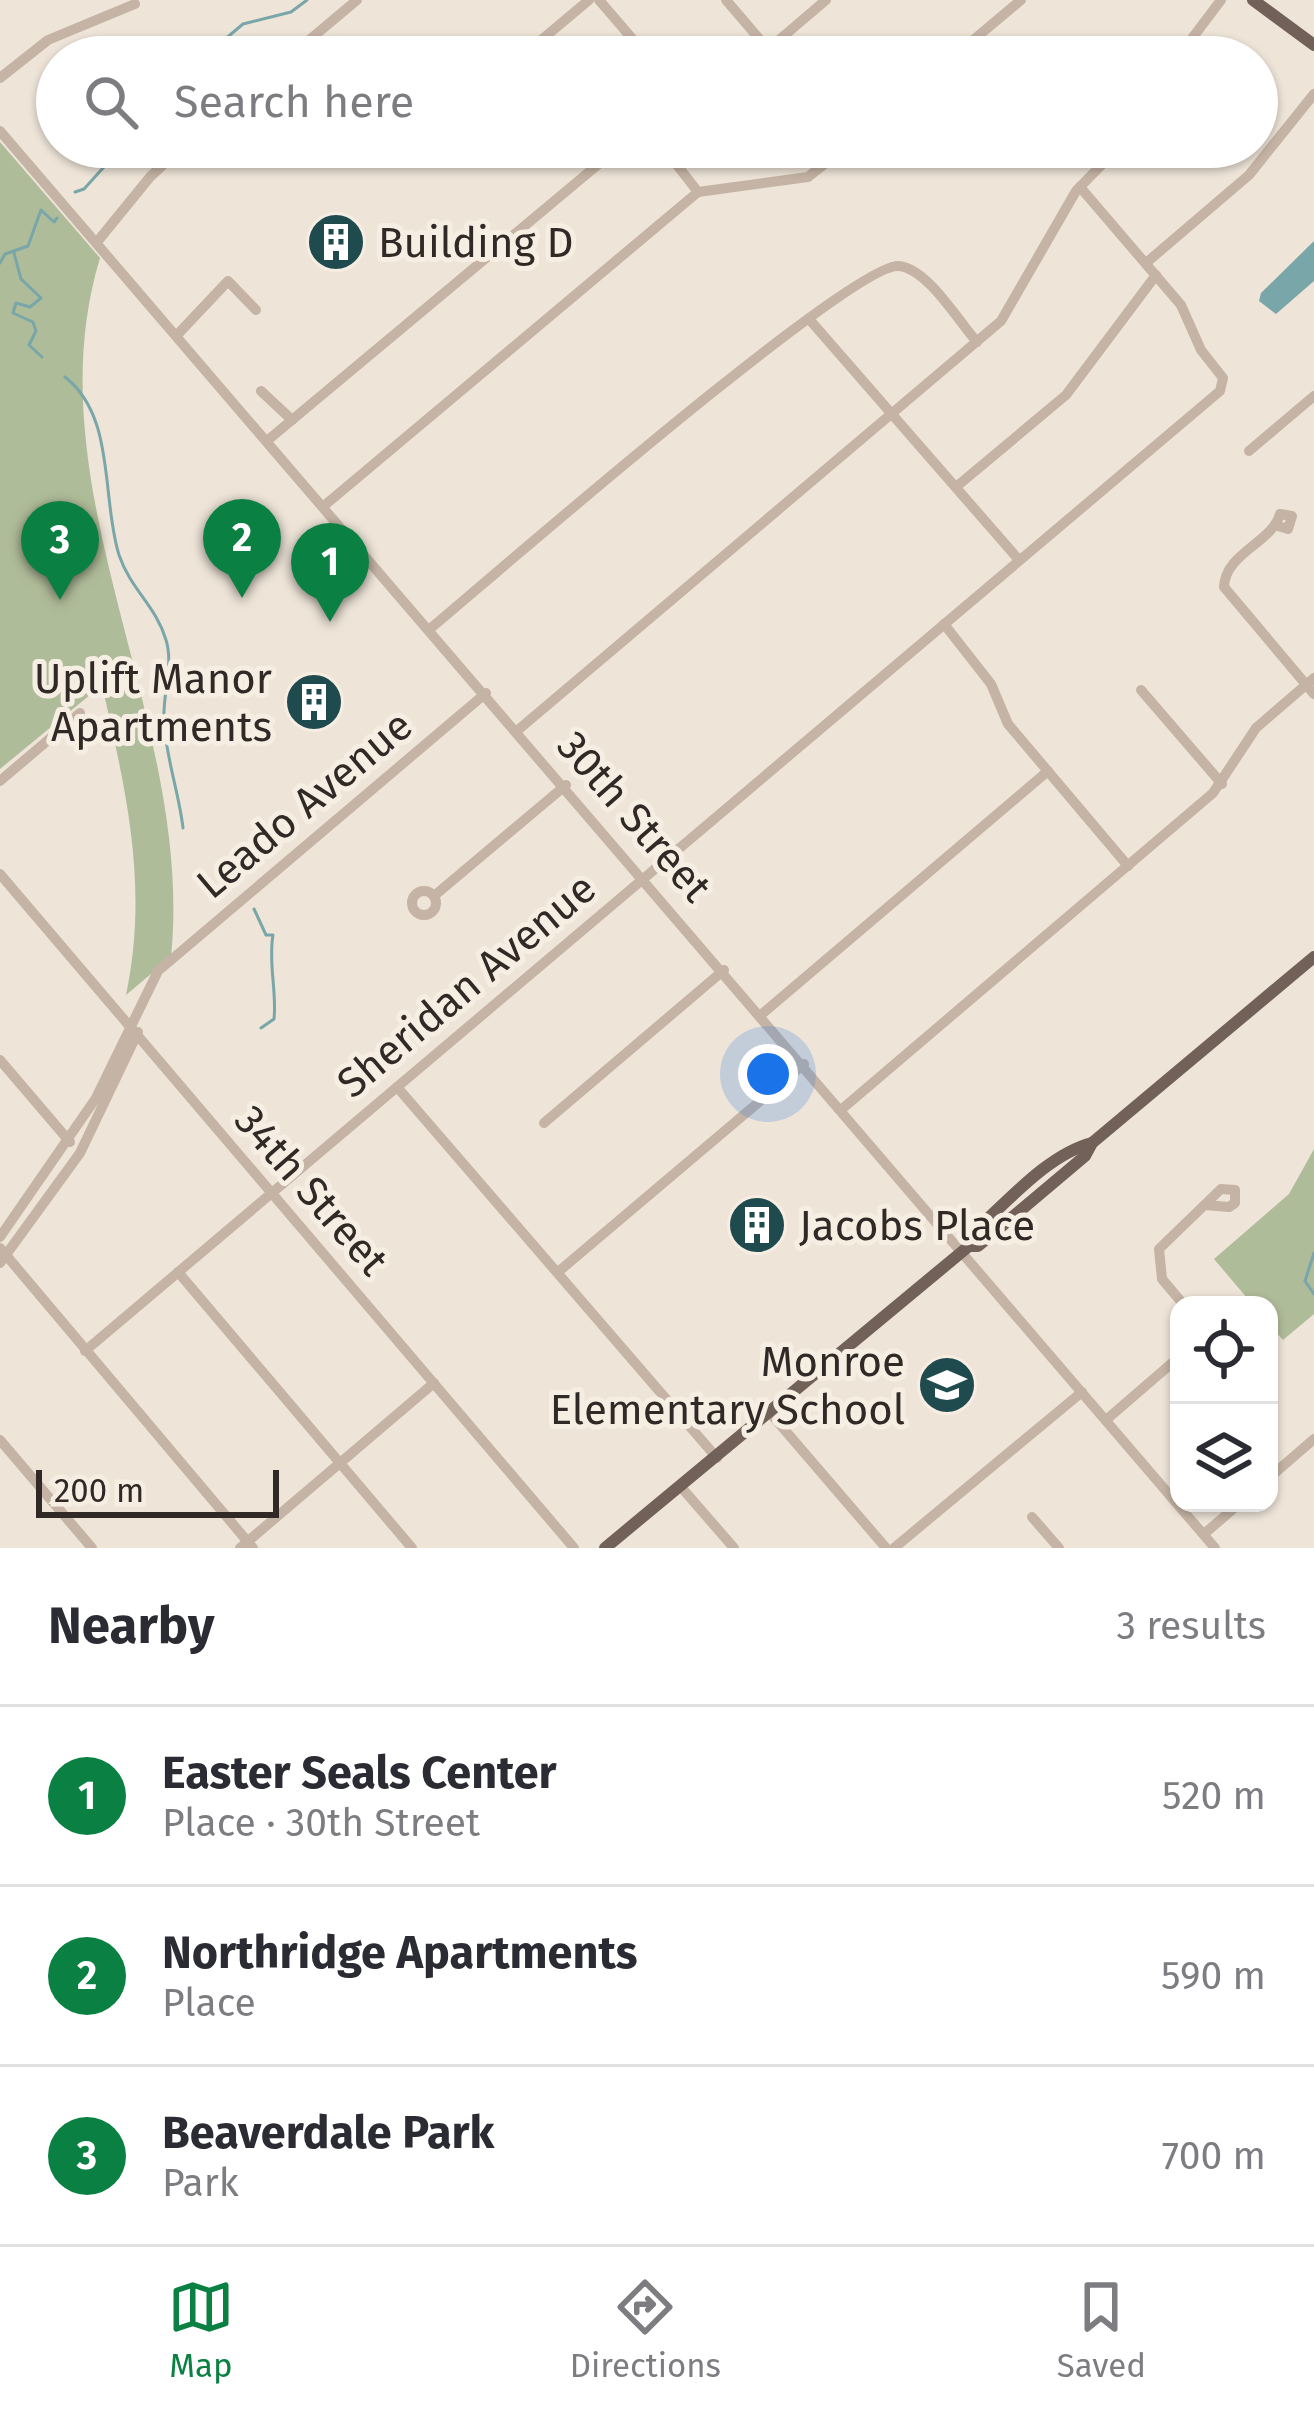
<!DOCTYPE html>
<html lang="en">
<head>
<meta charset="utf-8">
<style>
	body { margin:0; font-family:"Fira Sans",sans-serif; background:#f7f7f7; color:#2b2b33 }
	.controls { position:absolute; right:36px; bottom:36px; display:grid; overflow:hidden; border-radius:24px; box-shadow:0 3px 9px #0004 }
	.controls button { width:108px; height:108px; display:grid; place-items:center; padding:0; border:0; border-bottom:3px solid #e1e1e2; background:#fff; color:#2b2b33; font:60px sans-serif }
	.scale { position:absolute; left:36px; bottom:30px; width:243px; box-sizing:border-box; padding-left:12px; border:6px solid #312926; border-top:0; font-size:33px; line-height:42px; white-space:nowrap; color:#312926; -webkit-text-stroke:9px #f7eee3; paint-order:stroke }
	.you { position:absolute; left:768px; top:1074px; width:42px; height:42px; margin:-30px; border:9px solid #fff; border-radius:50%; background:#1a73e8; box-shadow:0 0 0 18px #1a73e833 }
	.badge { display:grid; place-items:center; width:78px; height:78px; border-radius:50%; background:#0b8043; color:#fff; font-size:39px; font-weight:700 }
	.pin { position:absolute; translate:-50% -99px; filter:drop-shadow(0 3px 6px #0008) }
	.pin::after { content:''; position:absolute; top:63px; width:42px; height:36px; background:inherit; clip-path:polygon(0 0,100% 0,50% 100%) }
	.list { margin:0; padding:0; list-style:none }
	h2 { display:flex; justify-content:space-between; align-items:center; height:156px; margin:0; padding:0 48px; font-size:51px }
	h2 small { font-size:39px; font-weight:400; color:#7c7c81 }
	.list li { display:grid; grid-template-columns:78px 1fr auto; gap:36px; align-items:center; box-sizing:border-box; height:180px; padding:0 48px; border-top:3px solid #e1e1e2 }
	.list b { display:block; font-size:45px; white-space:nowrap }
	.list p { margin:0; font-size:39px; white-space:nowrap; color:#7c7c81 }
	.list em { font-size:39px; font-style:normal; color:#7c7c81 }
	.icon { flex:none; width:66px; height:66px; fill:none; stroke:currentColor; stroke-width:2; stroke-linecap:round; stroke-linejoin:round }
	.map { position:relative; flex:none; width:1314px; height:1548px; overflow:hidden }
	.search { position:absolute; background:#fff; box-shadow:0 3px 9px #0004; left:36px; right:36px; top:36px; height:132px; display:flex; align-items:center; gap:30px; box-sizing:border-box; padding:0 42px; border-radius:66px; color:#7c7c81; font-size:45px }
	.sheet { height:696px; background:#fff }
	nav { display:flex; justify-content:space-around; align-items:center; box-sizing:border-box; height:168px; border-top:3px solid #e1e1e2; background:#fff; font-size:33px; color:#7c7c81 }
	nav a { display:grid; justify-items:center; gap:6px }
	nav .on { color:#0b8043 }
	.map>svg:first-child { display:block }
	.green { fill:#afbc99 }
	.water { fill:#79a6a9 }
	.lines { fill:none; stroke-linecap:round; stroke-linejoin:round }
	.stream { stroke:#79a6a9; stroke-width:3 }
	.minor { stroke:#c5b4a5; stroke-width:10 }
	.major { stroke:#726158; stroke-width:12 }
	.labels { text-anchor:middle; stroke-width:10; stroke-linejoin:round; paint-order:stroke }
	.poi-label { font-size:42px; fill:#312926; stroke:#f7eee3; text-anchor:start }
	.street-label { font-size:42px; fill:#312926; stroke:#f7eee3 }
</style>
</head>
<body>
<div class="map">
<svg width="1314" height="1548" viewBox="0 0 1314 1548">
	<rect width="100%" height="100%" fill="#eee4d8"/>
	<g class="green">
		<path d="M0,142L100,258C30,489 195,721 171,957L126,995C149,886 126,791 102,685L0,769Z"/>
		<path d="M1314,1149V1314L1283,1340L1269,1324V1305H1253L1214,1259L1289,1194Z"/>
	</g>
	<path class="water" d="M1314,241V281L1276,314L1259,301L1261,293Z"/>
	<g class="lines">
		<g class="stream">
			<path d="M158,57L175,49L203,57"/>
			<path d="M204,57L243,24L291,12L307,0"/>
			<path d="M75,192L84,189L122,147"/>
			<path d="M14,253L21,279L41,298L30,307L16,303L13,313L33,322L36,331L29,345L42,357"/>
			<path d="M0,263L5,254L28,246L41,210L54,222L57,218"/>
			<path d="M65,377C116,417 101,497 119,555C131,590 156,606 166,640C174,665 162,696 164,722C166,758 179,793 183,828"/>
			<path d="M254,909L266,935H273C268,964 277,991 274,1019L261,1028"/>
			<path d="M1314,1253L1305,1281L1314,1294"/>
		</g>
		<g class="minor">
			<path d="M599,0L648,57"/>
			<path d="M726,0L768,49"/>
			<path d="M289,57L357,0"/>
			<path d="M521,57L589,0"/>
			<path d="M759,57L826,0"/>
			<path d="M953,57L1021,0"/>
			<path d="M1178,57L1221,0"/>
			<path d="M0,78L48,40L135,4"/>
			<path d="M0,131L1215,1548"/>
			<path d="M663,147L698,192"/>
			<path d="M97,242L150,177L182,147"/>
			<path d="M1146,263L1249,175L1314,94"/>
			<path d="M809,319L1019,560"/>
			<path d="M178,334L228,281L256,310"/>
			<path d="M261,391L292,420"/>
			<path d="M268,440L619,147"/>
			<path d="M1249,451L1314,396"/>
			<path d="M956,487L1066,395L1156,275"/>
			<path d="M325,505L698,192L808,177L846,147"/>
			<path d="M1278,526L1288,529L1292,516L1280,514C1272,543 1225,553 1224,587L1314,694"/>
			<path d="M944,624L991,684L1008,724L1128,866"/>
			<path d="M431,628C491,578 854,261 899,266C928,269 958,321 977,342"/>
			<path d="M1141,690L1222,784"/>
			<path d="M518,730L1001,321L1076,191L1119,147"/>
			<path d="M0,781L80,713"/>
			<path d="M0,874L574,1548"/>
			<circle cx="424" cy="903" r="12"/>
			<path d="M434,896L566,785"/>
			<path d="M762,1014L1048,771"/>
			<path d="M0,1060L70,1142"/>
			<path d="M397,1087L717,1458"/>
			<path d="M842,1109L1213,793L1256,728L1314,678"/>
			<path d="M544,1123L724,970"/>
			<path d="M0,1237L96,1098L158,971L486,693"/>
			<path d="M0,1248L253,1548"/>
			<path d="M0,1263L80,1153L138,1032"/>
			<path d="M178,1272L412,1548"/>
			<path d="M558,1272L804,1064"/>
			<path d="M1184,1305L1162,1279L1159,1249L1221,1189L1235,1190V1203L1229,1207L1205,1205"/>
			<path d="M85,1351L1220,391L1223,378L1201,350L1181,305L1080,187"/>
			<path d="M771,1414L886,1548"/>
			<path d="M1106,1420L1179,1357"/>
			<path d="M0,1440L92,1548"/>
			<path d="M1269,1478L1314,1439"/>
			<path d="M681,1487L734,1548"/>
			<path d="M1032,1517L1059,1548"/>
			<path d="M1204,1534L1240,1503"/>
			<path d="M240,1548L434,1383"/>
			<path d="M894,1548L1082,1392"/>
		</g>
		<g class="major">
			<path d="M1253,0L1314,45"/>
			<path d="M969,1246V1236C1005,1205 1046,1155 1092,1143"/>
			<path d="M605,1548L969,1246H978L1085,1156L1092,1143L1314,957"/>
		</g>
	</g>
	<defs>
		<g id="building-disc" transform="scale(3)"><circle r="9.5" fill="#1f4b4f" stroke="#f7eee3"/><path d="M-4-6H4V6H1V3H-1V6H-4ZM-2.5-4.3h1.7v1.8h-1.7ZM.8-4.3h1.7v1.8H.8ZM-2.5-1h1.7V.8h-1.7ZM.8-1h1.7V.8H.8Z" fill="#fff"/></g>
		<g id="school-disc" transform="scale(3)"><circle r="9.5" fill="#1f4b4f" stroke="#f7eee3"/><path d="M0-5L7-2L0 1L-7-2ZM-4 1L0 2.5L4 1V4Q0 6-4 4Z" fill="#fff"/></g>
	</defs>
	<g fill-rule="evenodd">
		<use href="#building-disc" x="336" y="242"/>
		<use href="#building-disc" x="314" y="702"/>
		<use href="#building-disc" x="757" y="1225"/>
		<use href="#school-disc" x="947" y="1385"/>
	</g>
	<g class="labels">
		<g class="poi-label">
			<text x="378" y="257">Building D</text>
			<text x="272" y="693" text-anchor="end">Uplift Manor<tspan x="272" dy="48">Apartments</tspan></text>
			<text x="799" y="1240">Jacobs Place</text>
			<text x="905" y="1376" text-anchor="end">Monroe<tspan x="905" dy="48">Elementary School</tspan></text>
		</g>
		<g class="street-label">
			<text transform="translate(304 804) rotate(-40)" y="15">Leado Avenue</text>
			<text transform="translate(635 816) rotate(49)" y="15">30th Street</text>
			<text transform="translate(466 985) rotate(-40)" y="15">Sheridan Avenue</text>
			<text transform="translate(312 1190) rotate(49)" y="15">34th Street</text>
		</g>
	</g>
</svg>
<div class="controls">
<button><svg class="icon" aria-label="locate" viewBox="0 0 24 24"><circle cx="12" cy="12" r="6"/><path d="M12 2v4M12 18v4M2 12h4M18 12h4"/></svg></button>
<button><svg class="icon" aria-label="layers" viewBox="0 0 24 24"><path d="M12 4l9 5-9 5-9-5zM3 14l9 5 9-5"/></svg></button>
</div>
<div class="scale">200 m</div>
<div class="you"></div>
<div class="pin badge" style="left:330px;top:622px">1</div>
<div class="pin badge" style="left:242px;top:598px">2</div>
<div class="pin badge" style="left:60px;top:600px">3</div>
<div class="search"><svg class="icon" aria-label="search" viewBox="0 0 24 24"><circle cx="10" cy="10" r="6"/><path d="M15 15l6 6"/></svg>Search here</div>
</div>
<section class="sheet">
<h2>Nearby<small>3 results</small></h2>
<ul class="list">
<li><span class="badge">1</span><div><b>Easter Seals Center</b><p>Place · 30th Street</p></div><em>520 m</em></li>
<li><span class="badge">2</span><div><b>Northridge Apartments</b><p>Place</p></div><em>590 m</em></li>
<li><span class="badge">3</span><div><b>Beaverdale Park</b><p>Park</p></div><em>700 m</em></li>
</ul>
</section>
<nav>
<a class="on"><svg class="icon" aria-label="map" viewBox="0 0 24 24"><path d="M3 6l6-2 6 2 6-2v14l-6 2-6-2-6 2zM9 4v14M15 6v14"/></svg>Map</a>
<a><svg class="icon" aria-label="directions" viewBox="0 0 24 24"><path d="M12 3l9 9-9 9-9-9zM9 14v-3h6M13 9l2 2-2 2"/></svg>Directions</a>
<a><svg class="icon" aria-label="saved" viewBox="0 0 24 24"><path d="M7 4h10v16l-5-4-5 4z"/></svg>Saved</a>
</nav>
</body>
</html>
